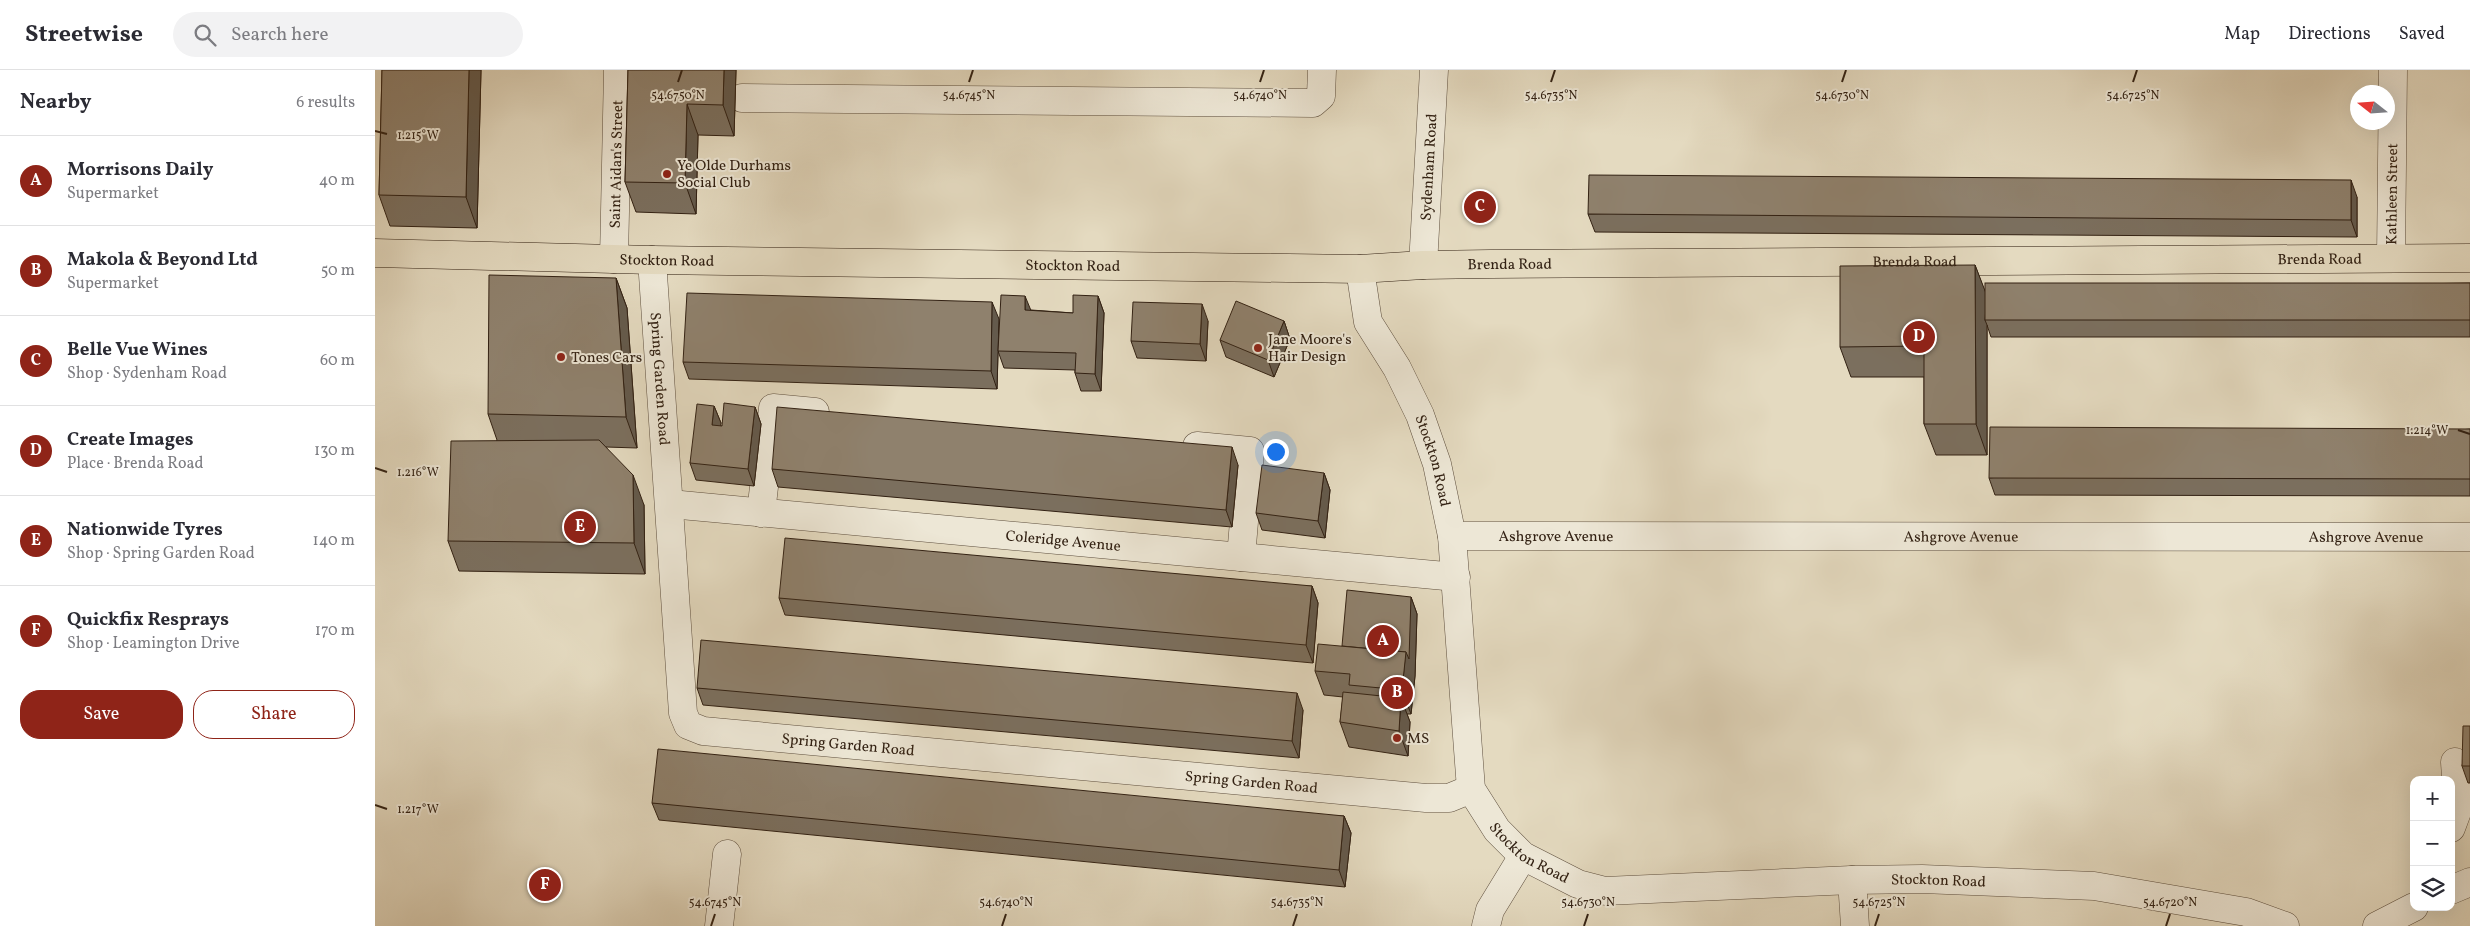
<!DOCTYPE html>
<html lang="en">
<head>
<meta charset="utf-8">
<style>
	body { margin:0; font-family:Vollkorn,serif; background:#f2f2f3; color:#2b2b33 }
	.controls { position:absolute; right:15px; bottom:15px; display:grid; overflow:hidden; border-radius:10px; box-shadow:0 5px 20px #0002 }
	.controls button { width:45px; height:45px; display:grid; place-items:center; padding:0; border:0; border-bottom:1px solid #e1e1e2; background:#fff; color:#2b2b33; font:25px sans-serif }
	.compass { position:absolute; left:1975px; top:15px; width:45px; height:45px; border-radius:50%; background:#fff; box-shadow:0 5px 20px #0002; rotate:287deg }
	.you { position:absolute; left:900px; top:381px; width:18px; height:18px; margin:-12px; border:4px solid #fff; border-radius:50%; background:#1a73e8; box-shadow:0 0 0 8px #1a73e833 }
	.badge { display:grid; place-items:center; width:32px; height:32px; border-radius:50%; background:#8f2418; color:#fff; font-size:16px; font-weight:700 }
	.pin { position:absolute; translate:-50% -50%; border:2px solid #fff; box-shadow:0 1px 5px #0006 }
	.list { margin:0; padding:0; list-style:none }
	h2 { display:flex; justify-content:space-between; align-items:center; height:65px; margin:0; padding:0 20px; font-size:21px }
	h2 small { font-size:16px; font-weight:400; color:#7c7c81 }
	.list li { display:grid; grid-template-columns:32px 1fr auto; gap:15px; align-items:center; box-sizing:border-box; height:90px; padding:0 20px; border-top:1px solid #e1e1e2 }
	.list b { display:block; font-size:19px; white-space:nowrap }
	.list p { margin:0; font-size:16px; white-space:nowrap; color:#7c7c81 }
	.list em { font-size:16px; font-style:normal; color:#7c7c81 }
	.actions { display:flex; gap:10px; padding:15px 20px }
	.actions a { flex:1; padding:11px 0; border:1px solid #8f2418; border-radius:20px; text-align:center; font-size:18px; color:#8f2418 }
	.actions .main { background:#8f2418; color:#fff }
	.icon { flex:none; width:28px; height:28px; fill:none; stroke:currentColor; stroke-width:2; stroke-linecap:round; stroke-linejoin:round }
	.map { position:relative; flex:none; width:2095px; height:856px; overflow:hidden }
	header { display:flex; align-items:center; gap:30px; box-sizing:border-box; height:70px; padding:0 25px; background:#fff; border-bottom:1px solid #e1e1e2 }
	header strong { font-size:24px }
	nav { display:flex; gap:28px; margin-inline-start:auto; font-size:18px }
	.search { width:350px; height:45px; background:#f2f2f3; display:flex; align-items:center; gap:12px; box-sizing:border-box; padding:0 18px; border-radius:28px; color:#7c7c81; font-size:19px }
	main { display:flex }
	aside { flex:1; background:#fff }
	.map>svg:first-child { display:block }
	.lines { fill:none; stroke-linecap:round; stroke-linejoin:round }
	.minor-casing { stroke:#5e4f3e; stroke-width:29 }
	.major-casing { stroke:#322113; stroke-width:29 }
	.minor { stroke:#ede7d6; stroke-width:28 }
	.major { stroke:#e4dac0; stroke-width:28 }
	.wall { fill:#7b6f5e; stroke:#322113 }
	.shaded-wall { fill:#645a4c; stroke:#322113 }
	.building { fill:#8f816d; stroke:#322113 }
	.ticks { fill:none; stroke:#322113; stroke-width:2 }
	.poi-dot { fill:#8f2418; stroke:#ede7d6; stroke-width:2 }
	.labels { text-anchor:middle; stroke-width:4; stroke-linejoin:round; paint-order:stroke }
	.street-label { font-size:15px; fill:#322113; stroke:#ede7d6 }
	.poi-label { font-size:15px; fill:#322113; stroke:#ede7d6; text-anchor:start }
	.ticks-label { font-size:12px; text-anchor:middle; fill:#322113; stroke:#ede7d6; stroke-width:4; stroke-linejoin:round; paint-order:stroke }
</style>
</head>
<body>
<header>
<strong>Streetwise</strong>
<div class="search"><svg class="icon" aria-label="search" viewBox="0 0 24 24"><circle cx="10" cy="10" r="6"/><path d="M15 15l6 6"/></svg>Search here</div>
<nav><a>Map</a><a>Directions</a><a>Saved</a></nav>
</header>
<main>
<aside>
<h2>Nearby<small>6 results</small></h2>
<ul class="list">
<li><span class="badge">A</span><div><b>Morrisons Daily</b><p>Supermarket</p></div><em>40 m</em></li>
<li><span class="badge">B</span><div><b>Makola &amp; Beyond Ltd</b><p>Supermarket</p></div><em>50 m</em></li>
<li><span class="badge">C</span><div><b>Belle Vue Wines</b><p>Shop · Sydenham Road</p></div><em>60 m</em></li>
<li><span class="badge">D</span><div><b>Create Images</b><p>Place · Brenda Road</p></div><em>130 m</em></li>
<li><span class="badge">E</span><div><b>Nationwide Tyres</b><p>Shop · Spring Garden Road</p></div><em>140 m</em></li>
<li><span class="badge">F</span><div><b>Quickfix Resprays</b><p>Shop · Leamington Drive</p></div><em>170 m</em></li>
</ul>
<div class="actions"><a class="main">Save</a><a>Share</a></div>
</aside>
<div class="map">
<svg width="2095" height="856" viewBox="0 0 2095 856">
	<rect width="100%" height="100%" fill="#e4dac0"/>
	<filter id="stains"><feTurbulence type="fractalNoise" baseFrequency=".004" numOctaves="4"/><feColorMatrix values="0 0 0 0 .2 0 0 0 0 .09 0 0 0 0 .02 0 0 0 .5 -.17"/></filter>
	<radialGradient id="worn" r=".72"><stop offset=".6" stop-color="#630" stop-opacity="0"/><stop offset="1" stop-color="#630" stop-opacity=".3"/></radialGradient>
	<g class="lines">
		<g class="minor-casing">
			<g id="minor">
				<path d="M367,28L938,33L946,26L947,0"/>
				<path id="s1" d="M2016,188L2018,0"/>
				<path id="s2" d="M239,189L243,0"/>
				<path id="s3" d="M277,190L308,643L313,655L328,661L1051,728H1074L1096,719"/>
				<path id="s4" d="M1048,195L1059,0"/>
				<path id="s5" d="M985,199L993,252L1022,298L1045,345L1062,394L1077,466L1096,719L1122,760L1148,786L1203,814L1230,821L1477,810L1547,809L1719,816L1871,842L1910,856"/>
				<path d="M822,376L875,381L866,487"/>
				<path id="s6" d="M295,434L1081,507"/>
				<path d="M386,443L398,338L440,342"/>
				<path id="s7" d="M1077,466L2095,467"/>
				<path d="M2076,758L2083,739L2080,692"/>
				<path d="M1477,810L1480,856"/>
				<path d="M2076,820L2095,812"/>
				<path d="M344,856L352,784"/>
				<path d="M1111,856L1115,840L1148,786"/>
				<path d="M2002,856L2039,837"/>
			</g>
		</g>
		<g class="major-casing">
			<g id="major">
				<path id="s8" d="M0,183L277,190L985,199L1048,195L1115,194L2095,188"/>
			</g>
		</g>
		<use href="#minor" class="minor"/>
		<use href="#major" class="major"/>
	</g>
	<g class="wall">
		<path d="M7,0H106L102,158L15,156L4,125Z"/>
		<path d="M253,0H361L359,66L323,65L321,144L261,142L250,112Z"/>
		<path d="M1982,127V167L1220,162L1213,144Z"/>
		<path d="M1600,195L1610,222L2095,213V267H1616L1612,255V385H1561L1549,354V307H1476L1465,277Z"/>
		<path d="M241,208L252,238L262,378L231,377L269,435L270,504L84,501L73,471L122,370L113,344Z"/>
		<path d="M723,226L729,243L726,321H706L700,303V300L629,298L623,281L622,319L314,309L308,292L624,249L623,276L656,240L698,243Z"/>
		<path d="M833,251L831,291L762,288L756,271Z"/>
		<path d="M909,251L915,269L899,307L851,287L845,270Z"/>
		<path d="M339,336L346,353L345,356H347L380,337L386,354L379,416L321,410L315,393Z"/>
		<path d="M2095,359V426L1620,425L1614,408Z"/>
		<path d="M863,395L857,457L403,417L397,399Z"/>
		<path d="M949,403L955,420L950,468L887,460L881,443Z"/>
		<path d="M937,516L943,533L938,593L410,545L404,528Z"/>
		<path d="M1036,527L1042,544L1040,606L1036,644H1032L1035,652L1033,686L974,677L965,652L968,627L949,625L940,601L967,576Z"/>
		<path d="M322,618L928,640L924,688L328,635Z"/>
		<path d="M2095,656V713H2093L2087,696Z"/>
		<path d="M277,733L969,746L976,763L970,817L284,750Z"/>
	</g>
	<g class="shaded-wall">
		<path d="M94,0H106L102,158L91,127Z"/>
		<path d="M349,0H361L359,66L348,35Z"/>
		<path d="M312,34L323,65L321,144L310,113Z"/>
		<path d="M1976,110L1982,127V167L1976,150Z"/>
		<path d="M1600,195L1612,226L1610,250L1612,255V385L1601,354Z"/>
		<path d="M241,208L252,238L262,378L251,347Z"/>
		<path d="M650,226L657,243L650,240Z"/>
		<path d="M723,226L729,243L726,321L720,304Z"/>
		<path d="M617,232L624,249L622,319L616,301Z"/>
		<path d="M827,234L833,251L831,291L825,274Z"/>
		<path d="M909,251L915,269L899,307L893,290Z"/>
		<path d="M339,336L346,353L344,372L337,355Z"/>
		<path d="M380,337L386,354L379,416L373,399Z"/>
		<path d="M857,377L863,395L857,457L851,440Z"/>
		<path d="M949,403L955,420L950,468L943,451Z"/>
		<path d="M258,405L269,435L270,504L259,473Z"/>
		<path d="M937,516L943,533L938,593L931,575Z"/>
		<path d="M1036,527L1042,544L1040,606L1036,644L1027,620Z"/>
		<path d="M922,623L928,640L924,688L917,671Z"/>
		<path d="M1026,628L1035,652L1033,686L1024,661Z"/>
		<path d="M969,746L976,763L970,817L964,800Z"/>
	</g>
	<g class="building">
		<path d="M7,0H94L91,127L4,125Z"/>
		<path d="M253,0H349L348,35L312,34L310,113L250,112Z"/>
		<path d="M1214,105L1976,110V150L1213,144Z"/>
		<path d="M1600,195L1601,354H1549V276L1465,277V196Z"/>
		<path d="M114,205L241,208L251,347L113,344Z"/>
		<rect x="1610" y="213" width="485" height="37"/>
		<path d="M312,223L617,232L616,301L308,292Z"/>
		<path d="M626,225L650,226V240L698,243V225L723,226L720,304L700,303L701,283L623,281Z"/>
		<path d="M861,231L909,251L893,290L845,270Z"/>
		<path d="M758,232L827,234L825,274L756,271Z"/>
		<path d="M349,333L380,337L373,399L315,393L322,334L339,336L337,355L347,356Z"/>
		<path d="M402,337L857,377L851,440L397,399Z"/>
		<path d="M1615,357L2095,359V409L1614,408Z"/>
		<path d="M224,370L258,405L259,473L73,471L76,371Z"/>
		<path d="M887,395L949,403L943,451L881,443Z"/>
		<path d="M410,468L937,516L931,575L404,528Z"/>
		<path d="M972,520L1036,527L1034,589L1031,582L967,576Z"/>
		<path d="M326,570L922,623L917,671L322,618Z"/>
		<path d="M943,574L1031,582L1027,620L974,615L975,604L940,601Z"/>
		<path d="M968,622L1026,628L1024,661L965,652Z"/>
		<path d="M2088,656H2095V696H2087Z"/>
		<path d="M283,679L969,746L964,800L277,733Z"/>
	</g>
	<path class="ticks" d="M303,12L307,0M594,12L598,0M885,12L889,0M1176,12L1180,0M1467,12L1471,0M1758,12L1762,0M0,61L12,64M2083,360L2095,364M0,398L12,402M0,735L12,739M336,856L340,844M627,856L631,844M918,856L922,844M1209,856L1213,844M1500,856L1504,844M1791,856L1795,844"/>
	<g class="poi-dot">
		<circle cx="292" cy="104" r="5"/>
		<circle cx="883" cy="278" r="5"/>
		<circle cx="186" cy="287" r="5"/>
		<circle cx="1022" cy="668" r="5"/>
	</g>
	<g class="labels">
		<g class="street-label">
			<text dy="5" stroke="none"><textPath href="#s2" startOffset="95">Saint Aidan's Street</textPath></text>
			<text dy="5" stroke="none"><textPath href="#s4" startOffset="98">Sydenham Road</textPath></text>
			<text dy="5" stroke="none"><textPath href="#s1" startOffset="64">Kathleen Street</textPath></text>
			<text dy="5" stroke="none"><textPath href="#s8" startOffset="1945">Brenda Road</textPath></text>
			<text dy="5" stroke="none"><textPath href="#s8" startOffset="292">Stockton Road</textPath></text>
			<text dy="5" stroke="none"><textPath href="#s8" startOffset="1540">Brenda Road</textPath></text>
			<text dy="5" stroke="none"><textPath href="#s8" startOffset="1135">Brenda Road</textPath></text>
			<text dy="5" stroke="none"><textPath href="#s8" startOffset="698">Stockton Road</textPath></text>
			<text dy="5" stroke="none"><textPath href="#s3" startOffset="119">Spring Garden Road</textPath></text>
			<text dy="5" stroke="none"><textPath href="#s5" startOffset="208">Stockton Road</textPath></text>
			<text dy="5" stroke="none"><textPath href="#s7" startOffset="104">Ashgrove Avenue</textPath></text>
			<text dy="5" stroke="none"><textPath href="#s7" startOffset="509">Ashgrove Avenue</textPath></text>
			<text dy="5" stroke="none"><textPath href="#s7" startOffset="914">Ashgrove Avenue</textPath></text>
			<text dy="5" stroke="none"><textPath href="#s6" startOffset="395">Coleridge Avenue</textPath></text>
			<text dy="5" stroke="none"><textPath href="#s3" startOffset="629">Spring Garden Road</textPath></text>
			<text dy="5" stroke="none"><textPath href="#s3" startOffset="1034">Spring Garden Road</textPath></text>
			<text dy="5" stroke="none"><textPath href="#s5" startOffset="628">Stockton Road</textPath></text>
			<text dy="5" stroke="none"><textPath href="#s5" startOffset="1048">Stockton Road</textPath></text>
		</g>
		<g class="poi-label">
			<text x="302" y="100">Ye Olde Durhams<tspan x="302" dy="17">Social Club</tspan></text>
			<text x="893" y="274">Jane Moore's<tspan x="893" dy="17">Hair Design</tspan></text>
			<text x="196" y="292">Tones Cars</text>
			<text x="1032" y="673">MS</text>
		</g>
	</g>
	<g class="ticks-label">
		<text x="303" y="29">54.6750°N</text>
		<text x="594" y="29">54.6745°N</text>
		<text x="885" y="29">54.6740°N</text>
		<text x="1176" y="29">54.6735°N</text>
		<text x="1467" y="29">54.6730°N</text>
		<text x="1758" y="29">54.6725°N</text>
		<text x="43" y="69">1.215°W</text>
		<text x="2052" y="364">1.214°W</text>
		<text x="43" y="406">1.216°W</text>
		<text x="43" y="743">1.217°W</text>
		<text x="340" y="836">54.6745°N</text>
		<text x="631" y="836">54.6740°N</text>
		<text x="922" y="836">54.6735°N</text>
		<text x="1213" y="836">54.6730°N</text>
		<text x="1504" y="836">54.6725°N</text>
		<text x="1795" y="836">54.6720°N</text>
	</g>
	<rect width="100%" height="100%" filter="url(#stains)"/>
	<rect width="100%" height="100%" fill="url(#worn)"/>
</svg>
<div class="controls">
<button>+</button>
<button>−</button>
<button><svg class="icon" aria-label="layers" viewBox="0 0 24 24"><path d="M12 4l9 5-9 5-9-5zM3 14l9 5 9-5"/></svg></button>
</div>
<svg class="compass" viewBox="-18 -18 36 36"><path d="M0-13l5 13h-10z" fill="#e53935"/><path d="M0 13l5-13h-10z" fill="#7c7c81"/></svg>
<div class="you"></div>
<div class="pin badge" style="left:1008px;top:571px">A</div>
<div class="pin badge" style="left:1022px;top:623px">B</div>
<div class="pin badge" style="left:1105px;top:137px">C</div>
<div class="pin badge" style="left:1544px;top:267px">D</div>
<div class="pin badge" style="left:205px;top:457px">E</div>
<div class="pin badge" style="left:170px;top:815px">F</div>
</div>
</main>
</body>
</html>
